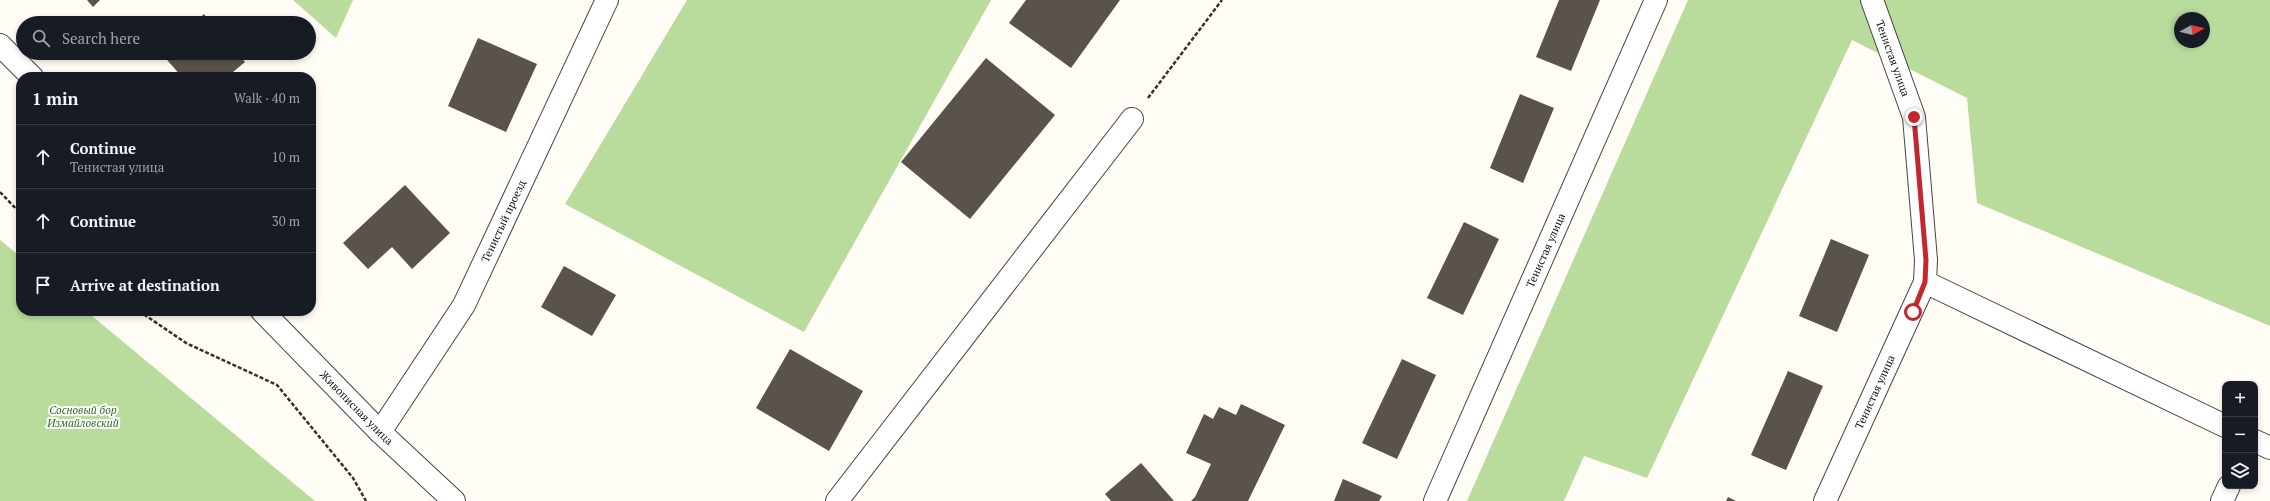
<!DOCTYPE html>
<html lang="en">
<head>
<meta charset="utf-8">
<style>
	body { margin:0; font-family:"PT Serif",serif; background:#242831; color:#f1f3f6 }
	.controls { position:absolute; right:12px; bottom:12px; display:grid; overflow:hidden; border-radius:8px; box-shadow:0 2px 6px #0003 }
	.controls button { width:36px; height:36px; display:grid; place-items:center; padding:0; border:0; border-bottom:1px solid #363941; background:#171b24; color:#f1f3f6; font:20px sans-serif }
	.compass { position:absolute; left:2174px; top:12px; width:36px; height:36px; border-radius:50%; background:#171b24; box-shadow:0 2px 6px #0003; rotate:82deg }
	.stop { position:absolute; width:12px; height:12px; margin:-9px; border:3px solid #c4262e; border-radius:50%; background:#fff }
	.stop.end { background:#c4262e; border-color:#fff; box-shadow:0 1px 4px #0008 }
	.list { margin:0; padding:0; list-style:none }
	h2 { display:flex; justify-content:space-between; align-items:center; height:52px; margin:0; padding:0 16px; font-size:17px }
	h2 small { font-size:13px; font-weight:400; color:#9ea1a6 }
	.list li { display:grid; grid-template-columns:26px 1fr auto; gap:12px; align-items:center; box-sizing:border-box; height:64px; padding:0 16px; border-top:1px solid #363941 }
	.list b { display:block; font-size:15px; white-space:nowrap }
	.list p { margin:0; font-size:13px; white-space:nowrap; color:#9ea1a6 }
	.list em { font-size:13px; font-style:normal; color:#9ea1a6 }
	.icon { flex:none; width:22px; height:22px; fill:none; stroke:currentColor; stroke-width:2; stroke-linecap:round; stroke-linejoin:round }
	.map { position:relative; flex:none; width:2270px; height:501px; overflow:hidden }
	.search { position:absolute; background:#171b24; box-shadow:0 2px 6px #0003; left:16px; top:16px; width:300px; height:44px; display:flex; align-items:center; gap:10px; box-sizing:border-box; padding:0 14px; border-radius:22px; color:#9ea1a6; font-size:15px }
	.panel { position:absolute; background:#171b24; box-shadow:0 2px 6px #0003; left:16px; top:72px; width:300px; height:244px; border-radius:16px }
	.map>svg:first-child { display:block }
	.forest { fill:#b9dc9c; fill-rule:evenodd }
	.building { fill:#5a524d }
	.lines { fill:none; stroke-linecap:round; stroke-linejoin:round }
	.minor-casing { stroke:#444; stroke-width:24 }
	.path { stroke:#333; stroke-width:2.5; stroke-dasharray:4 2; stroke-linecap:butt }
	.minor { stroke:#fff; stroke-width:22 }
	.route { stroke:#c4262e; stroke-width:5 }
	.labels { text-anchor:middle; stroke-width:4; stroke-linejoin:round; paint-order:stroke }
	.street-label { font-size:11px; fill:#111; stroke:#fff }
	.park-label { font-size:11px; font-style:italic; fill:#2f6b1f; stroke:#fff }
</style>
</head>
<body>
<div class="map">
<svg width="2270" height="501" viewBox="0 0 2270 501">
	<rect width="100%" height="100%" fill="#fffdf5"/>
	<g class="forest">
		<path d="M293,0H353L336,38Z"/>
		<path d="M687,0H991L804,332L565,204Z"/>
		<path d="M1688,0H2270V326L1977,203L1967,98L1852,40L1647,478L1584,456L1564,501H1467ZM2180,18H2204V42H2180Z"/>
		<path d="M0,240L21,257V311H86L315,501H0Z"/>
	</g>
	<g class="building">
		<path d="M87,0H100L93,7Z"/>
		<path d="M1026,0H1120L1071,68L1009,23Z"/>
		<path d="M1559,0H1600L1571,71L1536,57Z"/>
		<path d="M204,14L211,23H194Z"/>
		<path d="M478,38L537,64L506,132L448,106Z"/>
		<path d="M161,53H237L245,62L227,77H182Z"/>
		<path d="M986,58L1055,115L970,219L901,162Z"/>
		<path d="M1520,94L1554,108L1523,183L1490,168Z"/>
		<path d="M405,185L450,233L412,269L392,247L368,269L343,243Z"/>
		<path d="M1464,222L1499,239L1463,315L1427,298Z"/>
		<path d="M1831,239L1869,255L1837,332L1799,316Z"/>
		<path d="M564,266L616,295L592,336L541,307Z"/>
		<path d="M790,349L863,391L829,451L756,408Z"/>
		<path d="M1402,359L1436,375L1397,459L1362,443Z"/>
		<path d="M1788,371L1823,386L1786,470L1751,455Z"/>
		<path d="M1241,404L1285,425L1248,501H1191L1195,497L1211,464L1186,453L1204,414L1213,419L1219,407L1236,415Z"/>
		<path d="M1141,463L1174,501H1111L1105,494Z"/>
		<path d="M1343,479L1382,496L1379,501H1334Z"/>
		<path d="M1728,497L1736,501H1726Z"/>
	</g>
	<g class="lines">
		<g class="minor-casing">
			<g id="minor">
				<path id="s1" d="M1872,0L1914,117L1926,260L1925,282L2225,426"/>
				<path d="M0,45L32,77"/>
				<path id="s2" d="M262,311L380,432L454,501"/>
				<path id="s3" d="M380,432L464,305L607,0"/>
				<path d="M2255,441L2270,448"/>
				<path d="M837,501L1132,119"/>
				<path id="s4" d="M1435,501L1656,0"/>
				<path id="s5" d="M1825,501L1925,282"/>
				<path d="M2222,501L2229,486"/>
			</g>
		</g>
		<g class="path">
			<path d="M1148,98L1222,0"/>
			<path d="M0,192L21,214"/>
			<path d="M139,311L186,343L277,385L353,478L366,501"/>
		</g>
		<use href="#minor" class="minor"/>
	</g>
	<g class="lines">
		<path class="route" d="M1913,312L1925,282L1926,260L1914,117"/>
	</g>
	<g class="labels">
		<g class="street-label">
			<text dy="4" stroke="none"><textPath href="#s1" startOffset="62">Тенистая улица</textPath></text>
			<text dy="4" stroke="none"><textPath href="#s3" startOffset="245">Тенистый проезд</textPath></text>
			<text dy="4" stroke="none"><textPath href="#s4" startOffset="274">Тенистая улица</textPath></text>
			<text dy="4" stroke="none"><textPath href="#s5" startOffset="120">Тенистая улица</textPath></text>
			<text dy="4" stroke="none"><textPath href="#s2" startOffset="135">Живописная улица</textPath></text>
		</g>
		<g class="park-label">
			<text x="83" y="414">Сосновый бор<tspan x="83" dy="13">Измайловский</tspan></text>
		</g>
	</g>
</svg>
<div class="controls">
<button>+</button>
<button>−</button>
<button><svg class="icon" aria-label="layers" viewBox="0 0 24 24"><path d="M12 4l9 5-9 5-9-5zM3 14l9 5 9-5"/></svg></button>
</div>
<svg class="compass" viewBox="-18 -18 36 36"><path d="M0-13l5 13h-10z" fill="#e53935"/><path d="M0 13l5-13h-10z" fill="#9ea1a6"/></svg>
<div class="stop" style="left:1913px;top:312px"></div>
<div class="stop end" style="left:1914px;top:117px"></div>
<div class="search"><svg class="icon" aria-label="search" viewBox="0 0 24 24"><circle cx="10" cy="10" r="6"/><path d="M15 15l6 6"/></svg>Search here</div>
<section class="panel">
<h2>1 min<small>Walk · 40 m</small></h2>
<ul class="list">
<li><svg class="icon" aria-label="ahead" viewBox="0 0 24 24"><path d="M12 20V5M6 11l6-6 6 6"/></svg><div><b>Continue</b><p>Тенистая улица</p></div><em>10 m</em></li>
<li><svg class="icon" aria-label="ahead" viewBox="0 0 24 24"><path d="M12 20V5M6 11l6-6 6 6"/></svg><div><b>Continue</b></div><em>30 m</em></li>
<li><svg class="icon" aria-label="arrive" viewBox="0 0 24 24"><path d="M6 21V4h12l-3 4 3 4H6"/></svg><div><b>Arrive at destination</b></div></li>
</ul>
</section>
</div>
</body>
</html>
